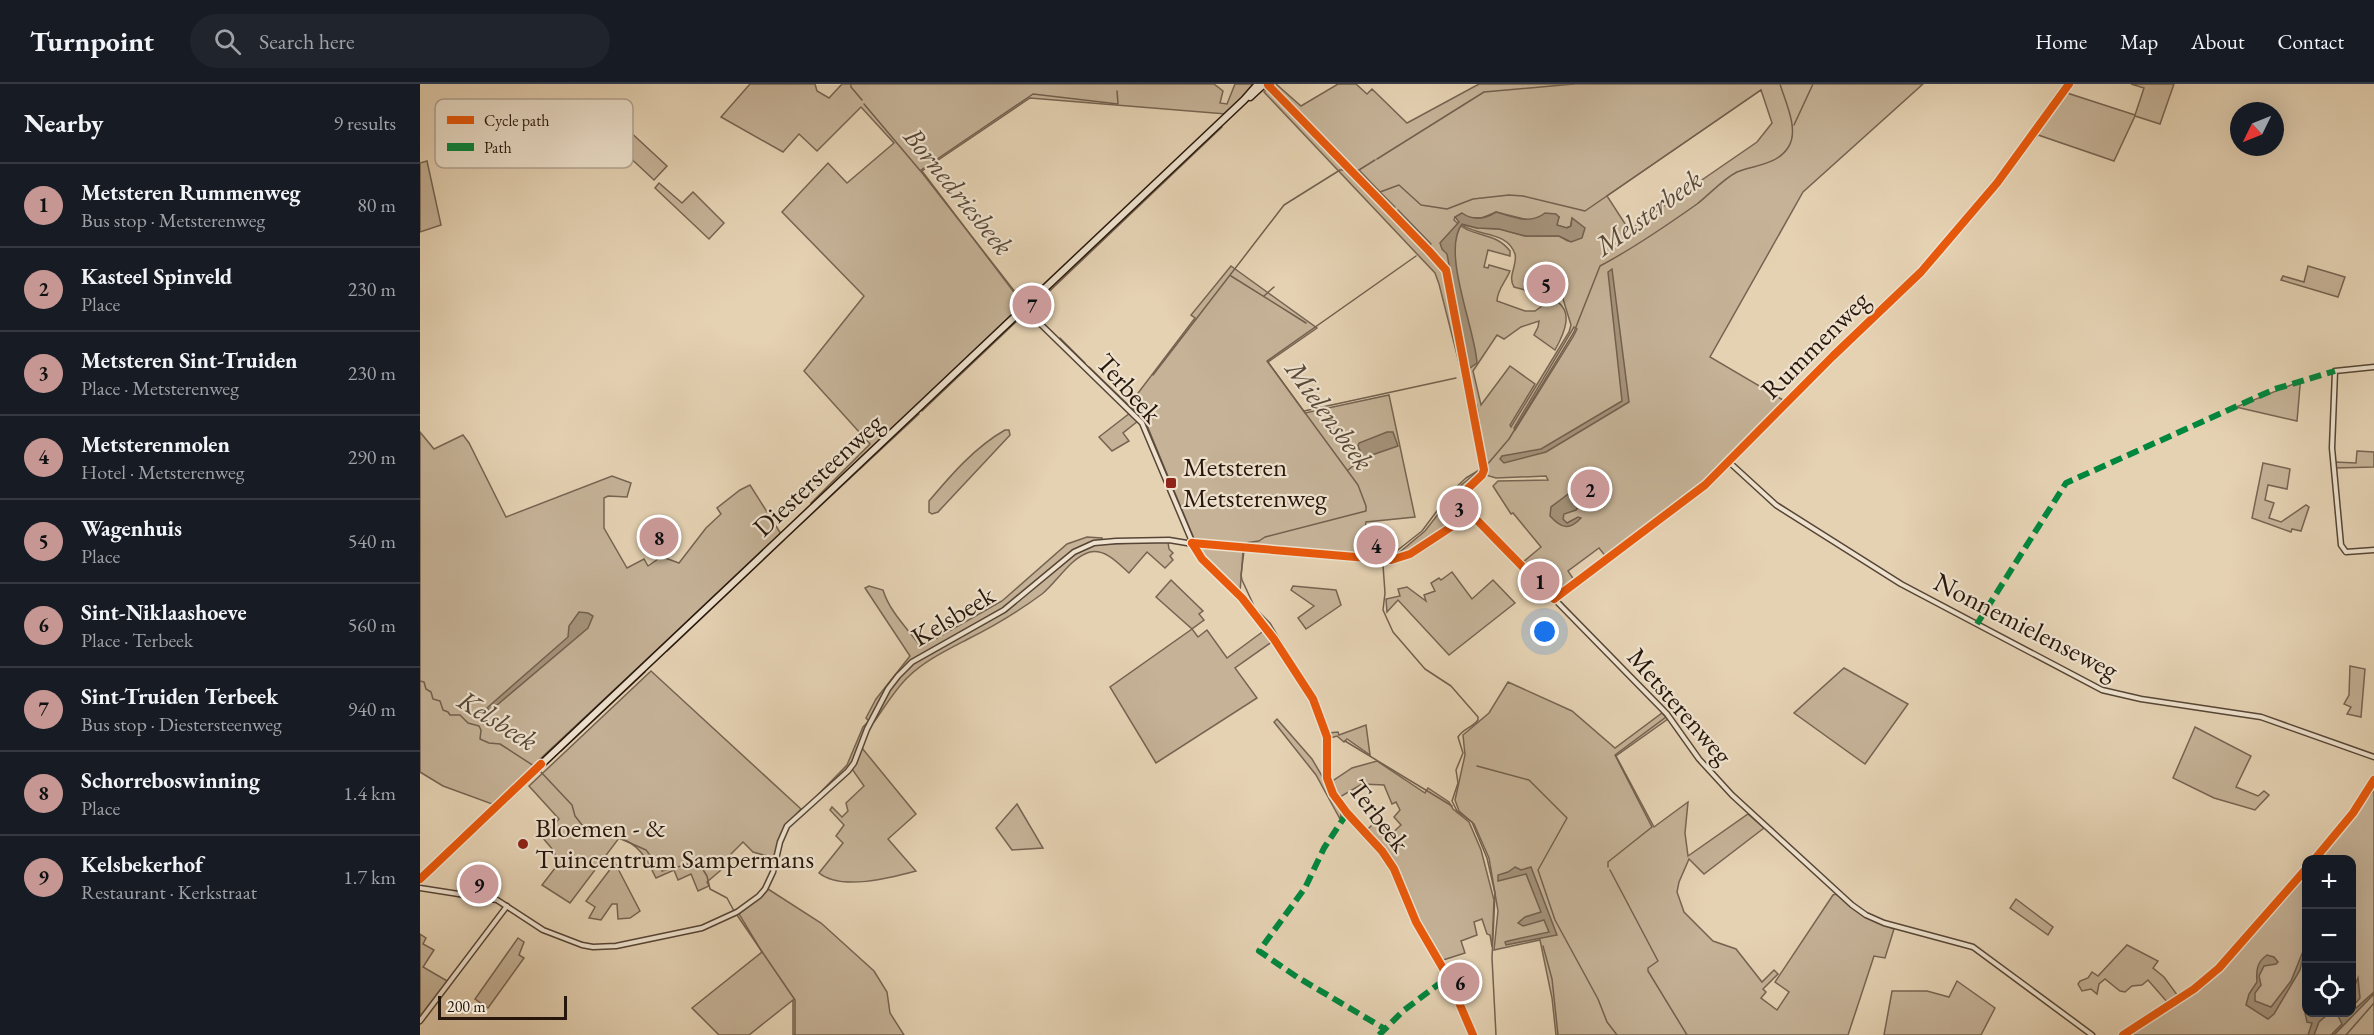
<!DOCTYPE html>
<html lang="en">
<head>
<meta charset="utf-8">
<style>
	body { margin:0; font-family:"EB Garamond",serif; background:#20242c; color:#f1f3f6 }
	.controls { position:absolute; right:18px; bottom:18px; display:grid; overflow:hidden; border-radius:12px; box-shadow:0 6px 24px #0002 }
	.controls button { width:54px; height:54px; display:grid; place-items:center; padding:0; border:0; border-bottom:2px solid #363941; background:#171b24; color:#f1f3f6; font:30px sans-serif }
	.compass { position:absolute; left:1810px; top:18px; width:54px; height:54px; border-radius:50%; background:#171b24; box-shadow:0 6px 24px #0002; rotate:227deg }
	.scale { position:absolute; left:18px; bottom:15px; width:129px; box-sizing:border-box; padding-left:6px; border:3px solid #27160c; border-top:0; font-size:16px; line-height:21px; white-space:nowrap; color:#27160c; -webkit-text-stroke:4px #eee2ce; paint-order:stroke }
	.you { position:absolute; left:1125px; top:548px; width:21px; height:21px; margin:-15px; border:4px solid #fff; border-radius:50%; background:#1a73e8; box-shadow:0 0 0 9px #1a73e833 }
	.badge { display:grid; place-items:center; width:39px; height:39px; border-radius:50%; background:#c59692; color:#111; font-size:20px; font-weight:700 }
	.pin { position:absolute; translate:-50% -50%; border:3px solid #fff; box-shadow:0 2px 6px #0006 }
	.list { margin:0; padding:0; list-style:none }
	h2 { display:flex; justify-content:space-between; align-items:center; height:78px; margin:0; padding:0 24px; font-size:26px }
	h2 small { font-size:20px; font-weight:400; color:#9ea1a6 }
	.list li { display:grid; grid-template-columns:39px 1fr auto; gap:18px; align-items:center; box-sizing:border-box; height:84px; padding:0 24px; border-top:2px solid #363941 }
	.list b { display:block; font-size:22px; white-space:nowrap }
	.list p { margin:0; font-size:20px; white-space:nowrap; color:#9ea1a6 }
	.list em { font-size:20px; font-style:normal; color:#9ea1a6 }
	.icon { flex:none; width:33px; height:33px; fill:none; stroke:currentColor; stroke-width:2; stroke-linecap:round; stroke-linejoin:round }
	.map { position:relative; flex:none; width:1954px; height:951px; overflow:hidden }
	header { display:flex; align-items:center; gap:36px; box-sizing:border-box; height:84px; padding:0 30px; background:#171b24; border-bottom:2px solid #363941 }
	header strong { font-size:28px }
	nav { display:flex; gap:33px; margin-inline-start:auto; font-size:21px }
	.search { width:420px; height:54px; background:#20242c; display:flex; align-items:center; gap:15px; box-sizing:border-box; padding:0 21px; border-radius:33px; color:#9ea1a6; font-size:22px }
	main { display:flex }
	aside { flex:1; background:#171b24 }
	.map>svg:first-child { display:block }
	.green { fill:#c5b297; stroke:#766452; stroke-width:1.5; fill-rule:evenodd }
	.water { fill:#a4927a; stroke:#72604e; stroke-width:1.5 }
	.lines { fill:none; stroke-linecap:round; stroke-linejoin:round }
	.stream { stroke:#72604e; stroke-width:1.5 }
	.street-casing { stroke:#564536; stroke-width:7 }
	.secondary-casing { stroke:#27160c; stroke-width:9 }
	.street { stroke:#eee2ce; stroke-width:4 }
	.secondary { stroke:#eee2ce; stroke-width:6 }
	.quiet { stroke:#00873e; stroke-width:6; stroke-dasharray:12 6; stroke-linecap:butt }
	.cycleway-casing { stroke:#eee2ce; stroke-width:11 }
	.cycleway { stroke:#e8590c; stroke-width:8 }
	.poi-dot { fill:#8f2418; stroke:#eee2ce; stroke-width:2 }
	.labels { text-anchor:middle; stroke-width:4.5; stroke-linejoin:round; paint-order:stroke }
	.street-label { font-size:27px; fill:#27160c; stroke:#eee2ce }
	.poi-label { font-size:27px; fill:#27160c; stroke:#eee2ce; text-anchor:start }
	.water-label { font-size:28px; font-style:italic; fill:#594838; stroke:#eee2ce }
	.key { fill:#eee2ce; stroke:#b2a594; stroke-width:1.5 }
	.key-label { font-size:16px; fill:#27160c }
</style>
</head>
<body>
<header>
<strong>Turnpoint</strong>
<div class="search"><svg class="icon" aria-label="search" viewBox="0 0 24 24"><circle cx="10" cy="10" r="6"/><path d="M15 15l6 6"/></svg>Search here</div>
<nav><a>Home</a><a>Map</a><a>About</a><a>Contact</a></nav>
</header>
<main>
<aside>
<h2>Nearby<small>9 results</small></h2>
<ul class="list">
<li><span class="badge">1</span><div><b>Metsteren Rummenweg</b><p>Bus stop · Metsterenweg</p></div><em>80 m</em></li>
<li><span class="badge">2</span><div><b>Kasteel Spinveld</b><p>Place</p></div><em>230 m</em></li>
<li><span class="badge">3</span><div><b>Metsteren Sint-Truiden</b><p>Place · Metsterenweg</p></div><em>230 m</em></li>
<li><span class="badge">4</span><div><b>Metsterenmolen</b><p>Hotel · Metsterenweg</p></div><em>290 m</em></li>
<li><span class="badge">5</span><div><b>Wagenhuis</b><p>Place</p></div><em>540 m</em></li>
<li><span class="badge">6</span><div><b>Sint-Niklaashoeve</b><p>Place · Terbeek</p></div><em>560 m</em></li>
<li><span class="badge">7</span><div><b>Sint-Truiden Terbeek</b><p>Bus stop · Diestersteenweg</p></div><em>940 m</em></li>
<li><span class="badge">8</span><div><b>Schorreboswinning</b><p>Place</p></div><em>1.4 km</em></li>
<li><span class="badge">9</span><div><b>Kelsbekerhof</b><p>Restaurant · Kerkstraat</p></div><em>1.7 km</em></li>
</ul>
</aside>
<div class="map">
<svg width="1954" height="951" viewBox="0 0 1954 951">
	<rect width="100%" height="100%" fill="#e5d2b3"/>
	<filter id="stains"><feTurbulence type="fractalNoise" baseFrequency=".00333" numOctaves="4"/><feColorMatrix values="0 0 0 0 .2 0 0 0 0 .09 0 0 0 0 .02 0 0 0 .5 -.17"/></filter>
	<radialGradient id="worn" r=".72"><stop offset=".6" stop-color="#630" stop-opacity="0"/><stop offset="1" stop-color="#630" stop-opacity=".3"/></radialGradient>
	<g class="green">
		<path d="M330,0H395L397,7L409,14L422,0H794L803,7L800,19L807,20L815,0H835L806,30L610,14L502,87L603,220L393,422L391,419L450,360L384,287L444,212L362,128L408,79L427,99L474,59L441,23L397,67L379,50L363,68L301,33Z"/>
		<path d="M852,0H856L881,22L918,0H936L947,10L952,5L987,39L1059,0H1503L1383,108L1290,273L1363,316L1271,411L1187,474L1179,464L1148,487L1154,496L1166,488L1167,489L1140,508L1131,504L1103,478L1121,463L1093,429L1091,430L1073,402L1078,397L1128,396L1126,392L1076,394L1066,391L1054,401L1052,397L1037,414L1044,425V431L982,471L980,468L1005,447L1040,402L1062,384L1058,370L1064,368L1057,321L1050,322L1019,200L1015,189L844,8ZM1341,6L1352,39L1337,58L1209,146L1187,112ZM1076,128L1108,136L1139,133L1136,141L1146,144L1151,142L1152,134L1148,157L1139,152H1105L1080,145L1057,144L1041,140C1056,153 1087,146 1095,170C1098,181 1087,192 1094,203L1109,207L1114,193L1120,194L1123,186L1144,192L1143,215L1151,241L1149,248L1091,343L1090,341L1115,300L1090,282L1061,321L1053,287L1077,251L1084,255L1101,243L1119,237L1118,243L1114,251L1135,266C1144,250 1156,225 1132,215L1115,227H1105L1077,217C1077,206 1086,197 1090,187L1069,181L1068,184L1064,183L1068,166L1090,172V167C1074,146 1051,155 1034,136L1035,133L1062,134ZM1154,243L1157,245L1153,253L1095,346L1094,344ZM1165,392C1177,395 1181,399 1183,411L1172,420L1159,401Z"/>
		<path d="M1711,0H1754L1740,40L1715,32L1694,77L1618,51L1592,83L1647,9L1715,31L1724,4Z"/>
		<path d="M179,19L247,82L234,96L160,27Z"/>
		<path d="M7,77L21,141L0,148V79Z"/>
		<path d="M239,99L262,119L273,108L304,139L289,155L235,104Z"/>
		<path d="M811,182L897,244L848,278L885,329L969,311L995,433L946,438L942,472L775,457L727,342L709,321L775,234L771,231Z"/>
		<path d="M1888,182L1925,193L1918,213L1861,196L1863,192L1884,198Z"/>
		<path d="M1876,299L1880,300V302L1877,337L1816,323Z"/>
		<path d="M710,329L718,337L703,349L709,357L692,367L679,353Z"/>
		<path d="M585,346H589L590,351L518,428L512,430L509,428V417C531,391 555,363 585,346Z"/>
		<path d="M0,348L14,365L43,351L49,359L86,433L192,392L211,399L207,413L188,412L184,414V444L207,484L224,475L228,482L238,475L237,471L259,479L286,444L301,430L297,424L320,406L330,401L361,450L72,720L23,702L0,688Z"/>
		<path d="M1937,367L1954,368V383L1915,384V378L1936,379Z"/>
		<path d="M1843,379L1870,385L1867,405L1848,401L1845,416L1854,419L1849,434L1861,438L1886,421L1889,423L1881,447L1872,445L1871,448L1832,434Z"/>
		<path d="M667,453L682,454L684,460L748,458L749,465L753,469L750,472L753,476L745,484L727,468L709,489C698,479 686,465 670,468C651,473 637,498 622,510C599,527 574,542 548,555C527,566 504,577 487,594C474,607 464,624 454,638H451L436,672L424,691L386,723L427,681L443,643L449,637L446,634L456,615L490,572L445,504L449,502L463,506C469,526 485,542 498,559L505,561L582,517L647,460Z"/>
		<path d="M782,464L823,467L820,508L782,472L780,468Z"/>
		<path d="M1032,488L1052,515L1073,496L1095,519L1029,571L978,516L967,528L966,515L980,512L978,505L987,503L1006,517L1004,511L1015,507L1011,499L1019,494L1021,496Z"/>
		<path d="M751,496L783,527L779,530L784,536L772,545L778,553L787,546L807,574L845,546L853,557L815,584L837,614L736,679L690,603L772,545L736,513Z"/>
		<path d="M873,502L916,506L921,521L886,545L878,534L894,522L871,506Z"/>
		<path d="M1930,582L1945,585L1941,633L1927,630L1931,623L1924,620L1929,611Z"/>
		<path d="M1424,584L1488,620L1445,680L1374,629Z"/>
		<path d="M231,587L381,725L366,741L354,774L333,768L323,758L304,777L307,781L287,798L289,802L278,807L271,790L258,796L254,786L236,794C227,776 220,760 199,754L150,819L122,801L139,779L135,772L134,767L122,753L139,735L109,702Z"/>
		<path d="M1088,598L1152,627L1195,664L1242,629L1248,635L1196,672L1234,743L1268,718L1265,749L1268,772L1328,730L1344,744L1284,790L1269,775L1259,798L1257,808L1264,828L1293,857L1316,865L1342,898L1354,886L1358,890L1343,905L1346,908L1341,914L1357,926L1369,908L1355,898L1413,811L1416,810L1443,832L1474,845L1465,874L1454,872L1428,951H1136L1132,914L1120,856L1074,866L1078,827L1069,774L1054,740L1039,727L1035,716L1045,671L1043,651L1069,629Z"/>
		<path d="M857,635L892,675L922,726L920,735L896,691L854,638Z"/>
		<path d="M946,641L950,671L927,655L924,658L917,652L910,654L908,649L918,648L919,651Z"/>
		<path d="M1775,643L1831,672L1816,703L1838,712L1844,707L1849,711L1835,726L1794,714L1753,694Z"/>
		<path d="M442,664L496,730L468,755L496,787C470,794 421,807 399,789L423,759L416,752L424,741L410,726L412,723L422,733L428,727L426,719L444,702L432,685Z"/>
		<path d="M957,677L1005,709L1008,704L1029,718L1033,725L1049,738L1061,766L1074,816L1072,863L1070,851L1067,850L1062,835L1054,838L1057,851L1041,857L1045,869L1023,876L997,831L978,784L947,746L955,738L969,752L981,741L974,733L980,726L976,718L972,720L964,701L942,700L920,713L911,698L932,684Z"/>
		<path d="M1954,706V951H1711L1783,904L1807,881L1886,792V928H1932V776L1900,775Z"/>
		<path d="M597,720L623,764L592,766L576,744Z"/>
		<path d="M195,779L220,827L210,834L198,835L197,820H192L181,836L169,834L175,823L166,817Z"/>
		<path d="M348,805L401,839L454,887L467,908L470,929L484,951H373V916L329,951H299L272,924L342,868L319,830Z"/>
		<path d="M1596,815L1633,843L1628,851L1590,824Z"/>
		<path d="M0,850L6,854L3,860L14,866L3,883L29,898L0,934Z"/>
		<path d="M98,854L104,858L99,871L104,874L68,924L55,915Z"/>
		<path d="M1707,861L1738,877L1733,884L1744,893L1758,912L1748,919L1728,896L1722,901L1712,902L1705,908L1700,907L1685,895L1679,900L1677,910L1671,905L1662,907L1658,900L1660,897L1668,894L1672,888L1678,892Z"/>
		<path d="M1537,897L1575,924L1561,951H1464L1472,907H1507L1529,913Z"/>
	</g>
	<g class="water">
		<path d="M1076,128C1093,133 1110,141 1125,129L1136,130L1139,133L1137,141L1147,144L1151,142L1152,134L1165,144L1162,154L1151,158L1139,152H1105L1079,145L1057,144L1042,140C1021,168 1055,244 1057,279L1050,284L1045,268L1027,170L1022,165L1020,159L1039,138L1035,133L1042,129C1053,137 1065,135 1076,128Z"/>
		<path d="M1192,185L1209,318L1126,368L1084,379L1080,375L1082,372L1121,365L1202,317L1188,188Z"/>
		<path d="M967,348H973L978,362L943,374L938,362L939,359Z"/>
		<path d="M1151,408L1157,414L1160,421L1156,426L1144,430L1143,435L1147,439L1158,433L1161,434C1149,447 1141,444 1130,432L1131,423Z"/>
		<path d="M159,528L168,529L173,532L168,544L70,627L67,624L148,553L149,542Z"/>
		<path d="M1095,783L1101,786L1111,783L1137,851L1086,861L1085,858L1088,857L1129,848L1124,836L1103,842L1098,839L1105,833L1121,828L1106,790L1078,797V791L1088,788Z"/>
		<path d="M1886,860L1880,886L1854,930L1848,935L1826,921L1829,910L1837,898C1836,886 1837,878 1847,871L1854,873L1858,878L1856,880L1844,882L1839,892L1841,901L1835,909V917L1851,923L1871,897Z"/>
		<path d="M1938,894L1940,914L1934,921L1936,924L1954,908V910L1914,951H1911L1922,940L1918,932L1907,931L1899,938L1894,951H1888L1892,939L1887,938L1885,929L1886,928H1932L1934,903Z"/>
	</g>
	<g class="lines">
		<g class="stream">
			<path d="M431,0V3L442,16"/>
			<path d="M444,20L503,90L603,218"/>
			<path d="M1374,41L1393,0"/>
			<path d="M957,75L1064,8L1154,0"/>
			<path d="M955,76L939,86L960,108"/>
			<path d="M501,86L613,10L698,20L697,7"/>
			<path d="M931,86H939"/>
			<path d="M975,123L960,108L979,101L1001,121L1027,125L1053,115L1089,111L1103,112L1165,127L1341,6"/>
			<path d="M978,126L1011,160L1009,162"/>
			<path d="M811,192L886,239"/>
			<path d="M844,212L854,203"/>
			<path d="M616,220L802,43"/>
			<path d="M640,254L665,279"/>
			<path d="M669,283L724,336"/>
			<path d="M733,291L864,121L920,86H927"/>
			<path d="M502,327L600,234"/>
			<path d="M884,327L1036,294"/>
			<path d="M726,339L768,444"/>
			<path d="M928,386L943,374"/>
			<path d="M369,451L499,330"/>
			<path d="M772,454L775,456L825,459"/>
			<path d="M824,462L825,459L839,457L845,453L946,427V422L938,401L847,277L996,172"/>
			<path d="M824,467L821,491L822,496L835,524L850,539L863,561"/>
			<path d="M969,473L1002,447L1031,408L1046,394L1066,382L1089,355L1154,248L1180,182C1214,164 1246,142 1277,120C1290,110 1303,95 1317,88C1335,81 1358,81 1369,62C1379,45 1365,17 1360,0"/>
			<path d="M963,481L965,509L963,526L973,548L1005,585L1031,602L1058,633V636C1053,643 1043,645 1038,653L1043,669L1036,686L1038,699L1032,717L1037,727L1052,738L1067,774L1075,809L1072,874L1076,951"/>
			<path d="M247,567L364,456"/>
			<path d="M0,597L4,598L6,605L11,608L13,615L20,617L23,626L28,628L30,631H40L48,639L59,642L61,646L60,655L69,659L80,660L114,682"/>
			<path d="M925,657L1032,722"/>
			<path d="M141,667L225,588"/>
			<path d="M1057,682L1109,696L1147,734L1118,786L1135,836L1178,915L1187,938L1197,951"/>
			<path d="M120,687L152,721L155,732L166,746H188L192,751L226,766L242,787L269,780L280,781L287,792L290,805L307,814L314,827"/>
			<path d="M1188,783V778L1232,743L1195,671L1246,633"/>
			<path d="M1190,786L1238,877L1228,884V887L1267,951"/>
			<path d="M317,831L375,916V951"/>
			<path d="M1123,862L1132,895L1138,951"/>
			<path d="M1926,951L1954,919"/>
		</g>
		<g class="street-casing">
			<g id="street">
				<path d="M604,224L722,339L776,467L782,475L822,514L854,555L893,615L907,653V694L913,710L927,729L962,767L974,785L996,838L1028,893L1053,951"/>
				<path d="M1954,283L1915,287L1912,364L1921,461L1926,468L1954,466"/>
				<path d="M1309,378L1356,421L1481,500L1682,606L1721,615L1841,633L1954,673"/>
				<path d="M1134,515L1285,401L1413,272L1501,188L1577,99L1649,0"/>
				<path d="M0,804L77,816L123,846L162,861L173,863L196,862L282,844L317,828L339,812L345,805L353,788L360,758L367,742L428,687L434,679L447,645L468,605L478,592L492,578L584,526L654,468L674,459L696,457L749,456L779,461L971,476L990,470L1051,430L1247,630L1279,675L1312,711L1432,821L1446,831L1464,839L1553,863L1672,951"/>
				<path d="M0,937L87,822"/>
			</g>
		</g>
		<g class="secondary-casing">
			<g id="secondary">
				<path d="M830,13L844,0"/>
				<path d="M1894,776L1933,729L1954,696"/>
				<path d="M0,795L824,16L838,0"/>
				<path d="M1703,951L1774,905L1799,884L1886,785"/>
			</g>
		</g>
		<use href="#street" class="street"/>
		<use href="#secondary" class="secondary"/>
		<g class="quiet">
			<path d="M1557,540L1646,399L1855,305L1915,287"/>
			<path d="M927,729L904,764L885,804L839,867L877,893L965,945"/>
			<path d="M959,951L983,927L1028,893"/>
		</g>
		<g class="cycleway-casing">
			<g id="cycleway">
				<path d="M850,0L848,1L1009,167L1026,186L1064,386L1062,391L1039,413L1051,430L1134,515L1285,401L1413,272L1501,188L1577,99L1649,0"/>
				<path d="M772,459L782,475L822,514L854,555L893,615L907,653V694L913,710L927,729L962,767L974,785L996,838L1028,893L1053,951"/>
				<path d="M772,459L971,476L990,470L1051,430"/>
				<path d="M1894,776L1933,729L1954,696"/>
				<path d="M0,795L121,680"/>
				<path d="M1703,951L1774,905L1799,884L1886,785"/>
			</g>
		</g>
		<use href="#cycleway" class="cycleway"/>
	</g>
	<g class="poi-dot">
		<rect x="745" y="393" width="12" height="12" rx="3"/>
		<circle cx="103" cy="760" r="6"/>
	</g>
	<g class="labels">
		<g class="street-label">
			<text transform="translate(1395 261) rotate(-45)" y="9">Rummenweg</text>
			<text transform="translate(709 304) rotate(48)" y="9">Terbeek</text>
			<text transform="translate(398 391) rotate(-43)" y="9">Diestersteenweg</text>
			<text transform="translate(533 532) rotate(-31)" y="9">Kelsbeek</text>
			<text transform="translate(1606 542) rotate(27)" y="9">Nonnemielenseweg</text>
			<text transform="translate(1260 622) rotate(49)" y="9">Metsterenweg</text>
			<text transform="translate(959 732) rotate(53)" y="9">Terbeek</text>
		</g>
		<g class="poi-label">
			<text x="763" y="392">Metsteren<tspan x="763" dy="31">Metsterenweg</tspan></text>
			<text x="115" y="753">Bloemen - &amp;<tspan x="115" dy="31">Tuincentrum Sampermans</tspan></text>
		</g>
		<g class="water-label">
			<text transform="translate(539 107) rotate(51)" y="10">Bornedriesbeek</text>
			<text transform="translate(1228 128) rotate(-36)" y="10">Melsterbeek</text>
			<text transform="translate(910 331) rotate(54)" y="10">Mielensbeek</text>
			<text transform="translate(78 636) rotate(32)" y="10">Kelsbeek</text>
		</g>
	</g>
	<rect x="15" y="15" width="198" height="69" rx="9" class="key"/>
	<rect x="27" y="32" width="27" height="8" fill="#e8590c"/>
	<rect x="27" y="59" width="27" height="8" fill="#00873e"/>
	<g class="key-label">
		<text x="64" y="42">Cycle path</text>
		<text x="64" y="69">Path</text>
	</g>
	<rect width="100%" height="100%" filter="url(#stains)"/>
	<rect width="100%" height="100%" fill="url(#worn)"/>
</svg>
<div class="controls">
<button>+</button>
<button>−</button>
<button><svg class="icon" aria-label="locate" viewBox="0 0 24 24"><circle cx="12" cy="12" r="6"/><path d="M12 2v4M12 18v4M2 12h4M18 12h4"/></svg></button>
</div>
<svg class="compass" viewBox="-18 -18 36 36"><path d="M0-13l5 13h-10z" fill="#e53935"/><path d="M0 13l5-13h-10z" fill="#9ea1a6"/></svg>
<div class="scale">200 m</div>
<div class="you"></div>
<div class="pin badge" style="left:1120px;top:497px">1</div>
<div class="pin badge" style="left:1170px;top:405px">2</div>
<div class="pin badge" style="left:1039px;top:424px">3</div>
<div class="pin badge" style="left:956px;top:461px">4</div>
<div class="pin badge" style="left:1126px;top:200px">5</div>
<div class="pin badge" style="left:1040px;top:898px">6</div>
<div class="pin badge" style="left:612px;top:221px">7</div>
<div class="pin badge" style="left:239px;top:453px">8</div>
<div class="pin badge" style="left:59px;top:800px">9</div>
</div>
</main>
</body>
</html>
